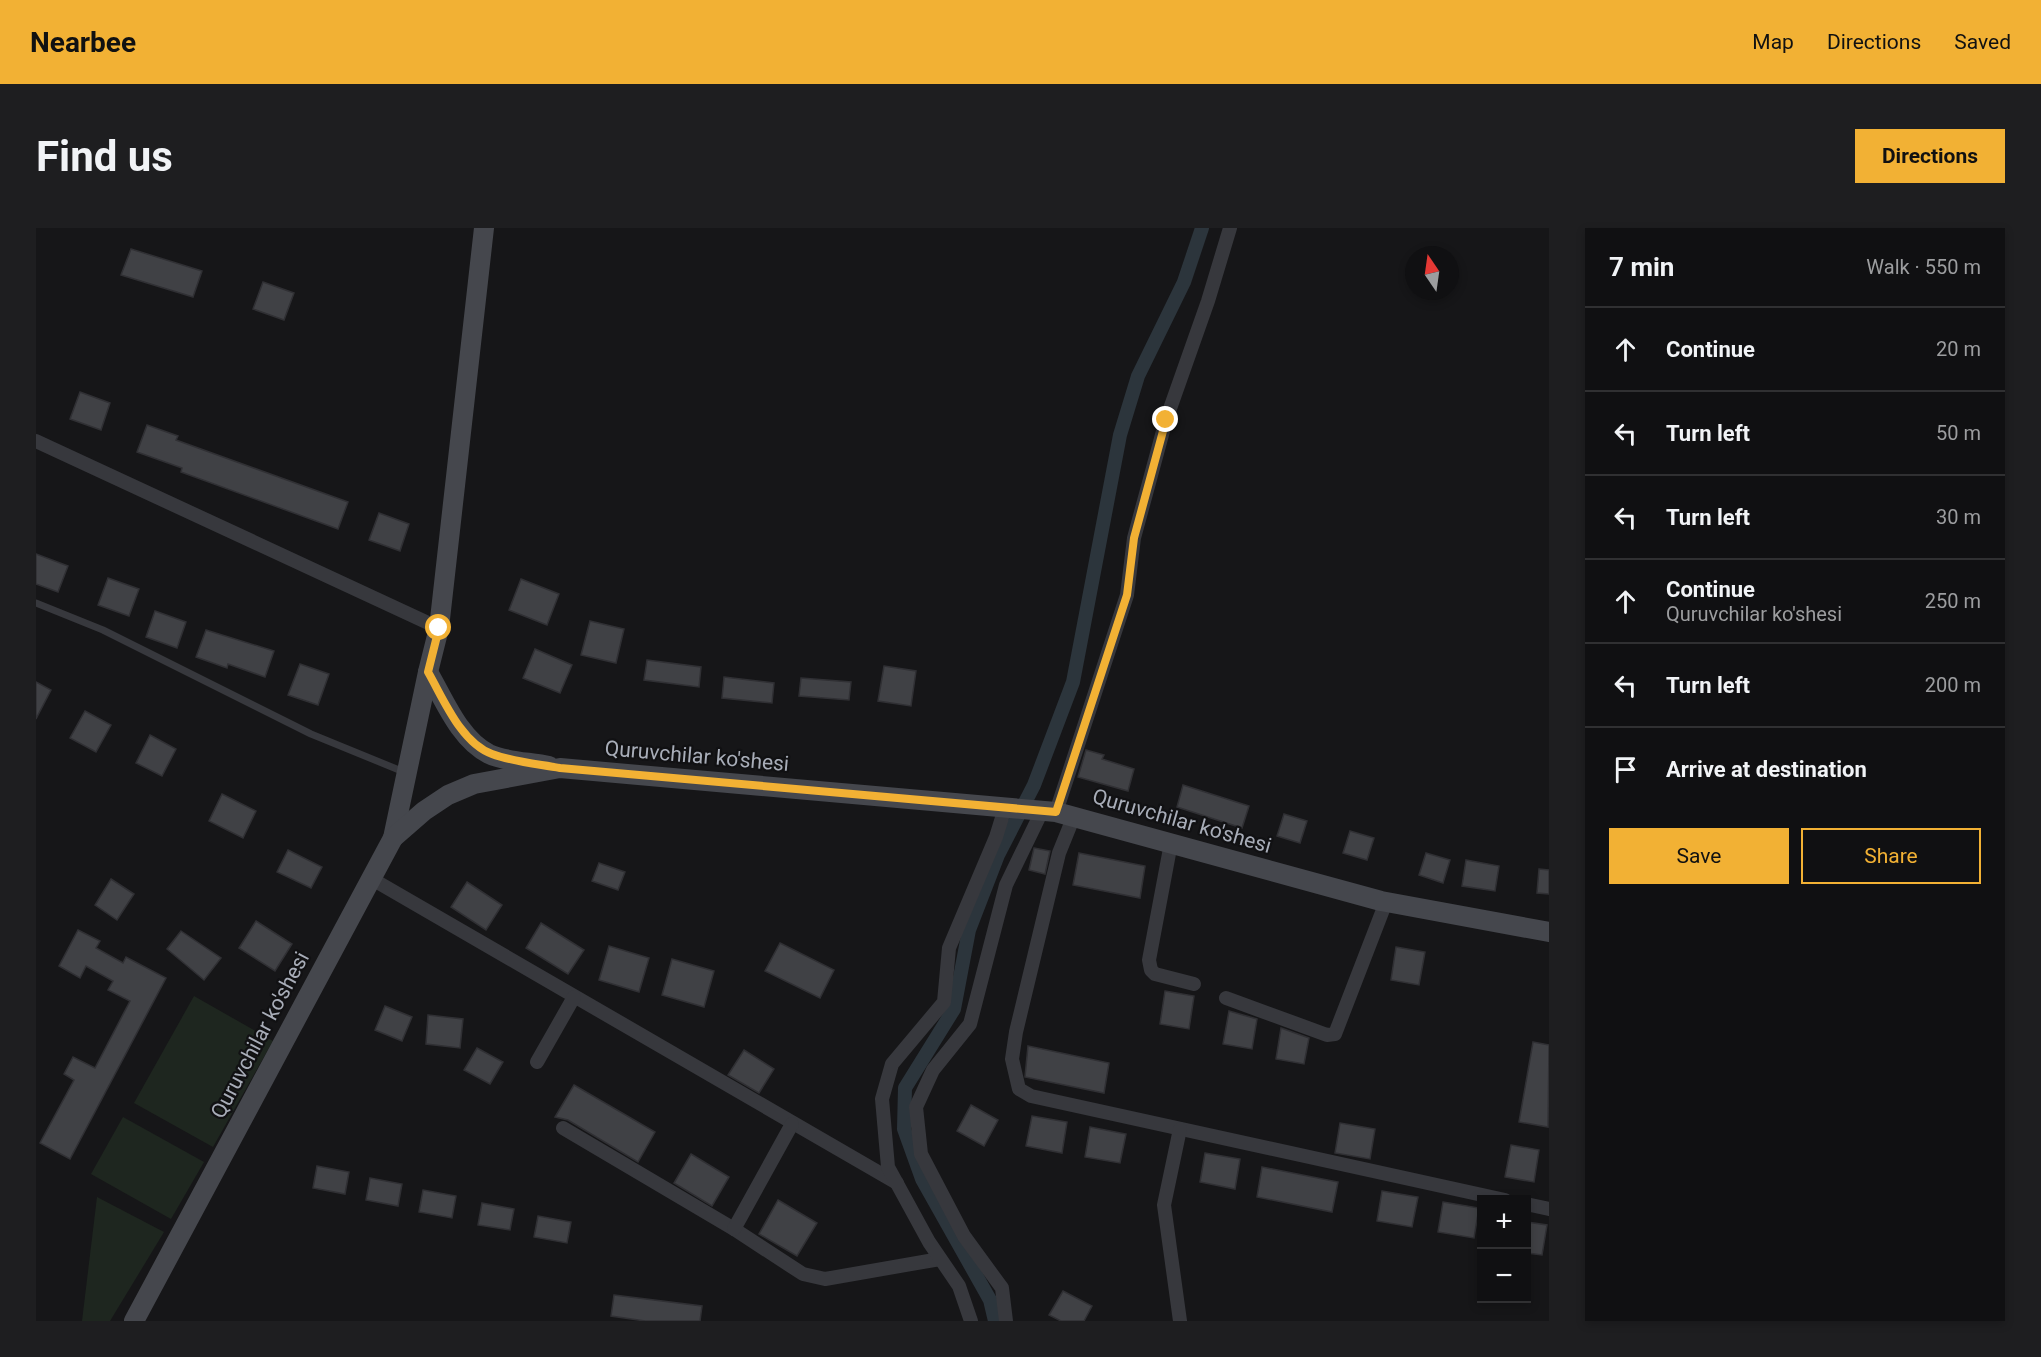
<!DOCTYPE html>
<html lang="en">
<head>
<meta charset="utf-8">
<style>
	body { margin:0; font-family:Roboto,sans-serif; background:#1e1e20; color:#f1f3f6 }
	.controls { position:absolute; right:18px; bottom:18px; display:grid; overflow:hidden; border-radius:0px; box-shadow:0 3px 9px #0003 }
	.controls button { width:54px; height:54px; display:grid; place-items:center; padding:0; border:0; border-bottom:2px solid #303032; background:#101012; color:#f1f3f6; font:30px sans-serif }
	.compass { position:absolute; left:1369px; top:18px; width:54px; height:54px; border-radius:50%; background:#101012; box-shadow:0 3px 9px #0003; rotate:347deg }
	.stop { position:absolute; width:18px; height:18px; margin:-14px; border:4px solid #f2b134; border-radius:50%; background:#fff }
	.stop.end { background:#f2b134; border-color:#fff; box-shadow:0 2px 6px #0008 }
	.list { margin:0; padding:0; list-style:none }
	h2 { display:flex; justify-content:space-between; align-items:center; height:78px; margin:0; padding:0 24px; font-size:26px }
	h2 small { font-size:20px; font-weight:400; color:#9c9d9f }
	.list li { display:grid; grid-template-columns:39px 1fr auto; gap:18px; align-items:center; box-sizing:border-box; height:84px; padding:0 24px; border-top:2px solid #303032 }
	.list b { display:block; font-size:22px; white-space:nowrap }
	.list p { margin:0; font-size:20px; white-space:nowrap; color:#9c9d9f }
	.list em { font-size:20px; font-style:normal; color:#9c9d9f }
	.actions { display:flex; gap:12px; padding:18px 24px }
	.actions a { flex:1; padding:14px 0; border:2px solid #f2b134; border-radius:0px; text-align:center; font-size:21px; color:#f2b134 }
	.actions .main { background:#f2b134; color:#111 }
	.icon { flex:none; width:33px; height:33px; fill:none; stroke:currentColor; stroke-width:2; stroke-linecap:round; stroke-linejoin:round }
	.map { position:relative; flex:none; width:1513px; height:1093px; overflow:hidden; border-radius:0px }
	header { display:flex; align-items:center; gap:36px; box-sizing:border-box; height:84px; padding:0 30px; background:#f2b134; color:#111 }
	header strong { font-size:28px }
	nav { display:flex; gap:33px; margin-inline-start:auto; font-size:21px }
	.intro { display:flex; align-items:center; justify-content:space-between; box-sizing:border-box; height:144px; padding:0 36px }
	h1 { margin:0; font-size:42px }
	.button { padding:15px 27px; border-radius:0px; background:#f2b134; color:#111; font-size:21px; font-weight:700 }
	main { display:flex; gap:36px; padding:0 36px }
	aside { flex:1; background:#101012; border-radius:0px; box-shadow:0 3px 9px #0003 }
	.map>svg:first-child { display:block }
	.green { fill:#1e261f }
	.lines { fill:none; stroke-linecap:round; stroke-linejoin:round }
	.canal { stroke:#2c353c; stroke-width:14 }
	.building { fill:#404145; stroke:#303034; stroke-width:1.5 }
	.lane { stroke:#37383d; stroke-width:7 }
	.street { stroke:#37383d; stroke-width:14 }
	.secondary { stroke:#45474d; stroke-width:20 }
	.route { stroke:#f2b134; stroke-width:8 }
	.labels { text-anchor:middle; stroke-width:4.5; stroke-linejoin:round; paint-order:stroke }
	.street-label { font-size:21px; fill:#a8adb8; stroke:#111113 }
</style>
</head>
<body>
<header>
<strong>Nearbee</strong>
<nav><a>Map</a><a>Directions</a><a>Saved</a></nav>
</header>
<div class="intro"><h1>Find us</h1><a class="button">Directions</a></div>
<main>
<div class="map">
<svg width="1513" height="1093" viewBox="0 0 1513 1093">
	<rect width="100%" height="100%" fill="#161618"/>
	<g class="green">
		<path d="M158,768L237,813L177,919L98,875Z"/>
		<path d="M87,889L168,934L135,991L55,946Z"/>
		<path d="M61,969L128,1004L74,1093H46Z"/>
	</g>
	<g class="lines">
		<path class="canal" d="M959,1093L954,1072L886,951L868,901L869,860L918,781L933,702L962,627L998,557L1037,454L1084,207L1102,148L1148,54L1166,0"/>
	</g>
	<g class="building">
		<path d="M95,21L166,43L157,69L85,47Z"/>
		<path d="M227,54L258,65L248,92L217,81Z"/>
		<path d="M44,164L74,175L65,202L34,191Z"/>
		<path d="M111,197L142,208L140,212L312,274L302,301L145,244L146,240L101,224Z"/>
		<path d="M343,285L373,296L364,323L333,312Z"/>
		<path d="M0,326L32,338L22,364L0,356Z"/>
		<path d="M72,350L103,361L93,388L62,377Z"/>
		<path d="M485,351L523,366L511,397L473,382Z"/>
		<path d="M119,383L150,394L141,420L110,409Z"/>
		<path d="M554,393L588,401L580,435L545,427Z"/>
		<path d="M170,402L238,423L229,449L192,436L191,440L160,429Z"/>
		<path d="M499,421L536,437L524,465L487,450Z"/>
		<path d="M611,432L665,439L663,459L608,452Z"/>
		<path d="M264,436L293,446L282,477L252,467Z"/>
		<path d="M848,438L880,443L875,478L842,473Z"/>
		<path d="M688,449L738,455L736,475L686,470Z"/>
		<path d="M765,450L815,454L813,472L763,468Z"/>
		<path d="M0,454L15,462L0,491Z"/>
		<path d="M49,483L75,497L60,524L34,510Z"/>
		<path d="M114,507L140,521L126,548L100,535Z"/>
		<path d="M1050,522L1068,527L1066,531L1098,541L1092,563L1042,549Z"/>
		<path d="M1147,557L1213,578L1206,600L1141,579Z"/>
		<path d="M186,566L220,583L207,610L173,593Z"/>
		<path d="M1248,586L1271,593L1264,615L1241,608Z"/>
		<path d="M1314,603L1338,610L1331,632L1307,625Z"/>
		<path d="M998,620L1014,623L1009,646L993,642Z"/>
		<path d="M252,622L286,639L275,660L241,644Z"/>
		<path d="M1043,625L1109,638L1104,670L1037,657Z"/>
		<path d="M1390,625L1414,632L1407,655L1383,647Z"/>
		<path d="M1430,632L1463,638L1459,663L1426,658Z"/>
		<path d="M563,635L589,644L582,662L556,653Z"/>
		<path d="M1503,641L1513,642V666L1501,665Z"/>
		<path d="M75,651L98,666L81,692L59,677Z"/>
		<path d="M431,654L466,677L450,702L415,679Z"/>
		<path d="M220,693L256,716L239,743L203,720Z"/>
		<path d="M505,695L548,722L532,746L490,720Z"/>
		<path d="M42,702L64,713L60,720L87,735L90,729L130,750L34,931L4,915L38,852L28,846L37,829L59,840L94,773L72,762L77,753L50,738L44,750L23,738Z"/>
		<path d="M145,703L185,730L168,752L131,721Z"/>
		<path d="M744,715L798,742L784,770L729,743Z"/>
		<path d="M573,718L613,730L603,764L563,752Z"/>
		<path d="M1360,719L1389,724L1383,757L1355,752Z"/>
		<path d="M636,731L678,743L668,779L626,767Z"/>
		<path d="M1129,763L1158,768L1153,801L1124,796Z"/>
		<path d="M349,778L376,789L366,813L339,802Z"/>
		<path d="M1193,783L1221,791L1216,821L1187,816Z"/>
		<path d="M392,787L427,791L424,820L390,816Z"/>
		<path d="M1245,800L1273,810L1268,836L1240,831Z"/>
		<path d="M1497,814L1513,817L1512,899L1483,894Z"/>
		<path d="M992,818L1073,835L1068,865L989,849Z"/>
		<path d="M441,820L467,834L454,856L428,842Z"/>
		<path d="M708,822L738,841L723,865L692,847Z"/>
		<path d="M538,857L619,904L602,934L532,892L519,889Z"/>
		<path d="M935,877L962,892L948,918L921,903Z"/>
		<path d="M996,888L1031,894L1026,925L990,918Z"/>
		<path d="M1304,895L1339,901L1334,931L1299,925Z"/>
		<path d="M1054,899L1090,906L1084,935L1049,929Z"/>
		<path d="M1475,917L1503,922L1498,954L1469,949Z"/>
		<path d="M1169,925L1204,931L1199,961L1164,954Z"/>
		<path d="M655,926L693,949L676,978L638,955Z"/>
		<path d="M281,938L313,944L309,966L277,960Z"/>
		<path d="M1226,939L1302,954L1296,984L1221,969Z"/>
		<path d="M334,950L366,956L362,978L330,972Z"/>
		<path d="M387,962L420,968L416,990L383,984Z"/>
		<path d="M1346,963L1382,969L1376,999L1341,993Z"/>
		<path d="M742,972L781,995L761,1028L723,1006Z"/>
		<path d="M1407,974L1443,980L1438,1010L1402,1004Z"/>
		<path d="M446,975L478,981L474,1002L442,997Z"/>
		<path d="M502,988L535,994L531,1015L498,1009Z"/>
		<path d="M1491,994L1511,997L1506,1027L1491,1025Z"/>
		<path d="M1027,1063L1056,1078L1048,1093H1025L1013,1087Z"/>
		<path d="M578,1067L666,1078L664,1093H609L575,1088Z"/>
	</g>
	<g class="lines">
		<path class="lane" d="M0,375L67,402L275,506L368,544"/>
		<g class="street">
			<path d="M0,213L403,400"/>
			<path d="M1020,584L1091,367L1098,310L1130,192L1172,73L1194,0"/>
			<path d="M1038,588L1023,625L980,804L976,831L983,861L995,868L1469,972"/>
			<path d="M1135,615L1113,732L1115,742L1119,746L1158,756"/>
			<path d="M336,651L861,955"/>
			<path d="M1190,770L1291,807L1299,806L1350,674"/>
			<path d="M501,834L538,769"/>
			<path d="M527,900L698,1001L767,1046L789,1051L904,1031"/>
			<path d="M1490,976L1513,981"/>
			<path d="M698,1001L756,896"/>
			<path d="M935,1093L923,1058L893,1014L852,939L846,871L856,836L908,774L913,720L960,609L969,580"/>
			<path d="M970,1093L966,1060L928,1008L885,926L880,879L897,842L934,796L970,657L1006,583"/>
			<path d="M1144,1093L1128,977L1144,901"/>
		</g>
		<g class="secondary">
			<path d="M392,444C408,471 423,511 453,526C470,534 495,534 513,538"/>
			<path d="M357,610L392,444L403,400L448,0"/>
			<path d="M98,1093L357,610L388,583L412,567L438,556L524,540L1020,584L1345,673L1513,704"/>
		</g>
	</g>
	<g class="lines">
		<path class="route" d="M403,400L392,444C407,470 425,515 456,526C477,534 502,536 524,540L1020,584L1091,367L1098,310L1130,192"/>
	</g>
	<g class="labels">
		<g class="street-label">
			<text transform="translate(661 528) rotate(5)" y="7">Quruvchilar ko'shesi</text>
			<text transform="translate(1146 593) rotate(16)" y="7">Quruvchilar ko'shesi</text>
			<text transform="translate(224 807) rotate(-62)" y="7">Quruvchilar ko'shesi</text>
		</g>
	</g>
</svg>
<div class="controls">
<button>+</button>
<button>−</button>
</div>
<svg class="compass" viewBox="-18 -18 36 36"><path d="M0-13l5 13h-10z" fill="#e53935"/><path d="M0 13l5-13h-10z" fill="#9c9d9f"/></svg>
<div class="stop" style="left:403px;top:400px"></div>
<div class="stop end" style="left:1130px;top:192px"></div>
</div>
<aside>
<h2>7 min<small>Walk · 550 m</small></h2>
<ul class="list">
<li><svg class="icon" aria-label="ahead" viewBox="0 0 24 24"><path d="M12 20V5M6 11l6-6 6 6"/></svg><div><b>Continue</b></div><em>20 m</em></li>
<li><svg class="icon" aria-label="left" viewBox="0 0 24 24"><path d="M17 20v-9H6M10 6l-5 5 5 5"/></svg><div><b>Turn left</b></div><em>50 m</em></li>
<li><svg class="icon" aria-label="left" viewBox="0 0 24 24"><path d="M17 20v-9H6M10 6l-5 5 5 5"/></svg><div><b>Turn left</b></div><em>30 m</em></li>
<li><svg class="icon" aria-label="ahead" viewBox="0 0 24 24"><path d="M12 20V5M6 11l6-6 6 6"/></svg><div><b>Continue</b><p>Quruvchilar ko'shesi</p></div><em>250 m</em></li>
<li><svg class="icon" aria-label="left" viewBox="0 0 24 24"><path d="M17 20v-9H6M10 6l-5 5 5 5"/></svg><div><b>Turn left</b></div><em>200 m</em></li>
<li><svg class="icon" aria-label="arrive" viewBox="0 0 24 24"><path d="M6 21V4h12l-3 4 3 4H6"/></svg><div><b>Arrive at destination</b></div></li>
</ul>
<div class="actions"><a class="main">Save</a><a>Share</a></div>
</aside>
</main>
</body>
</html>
